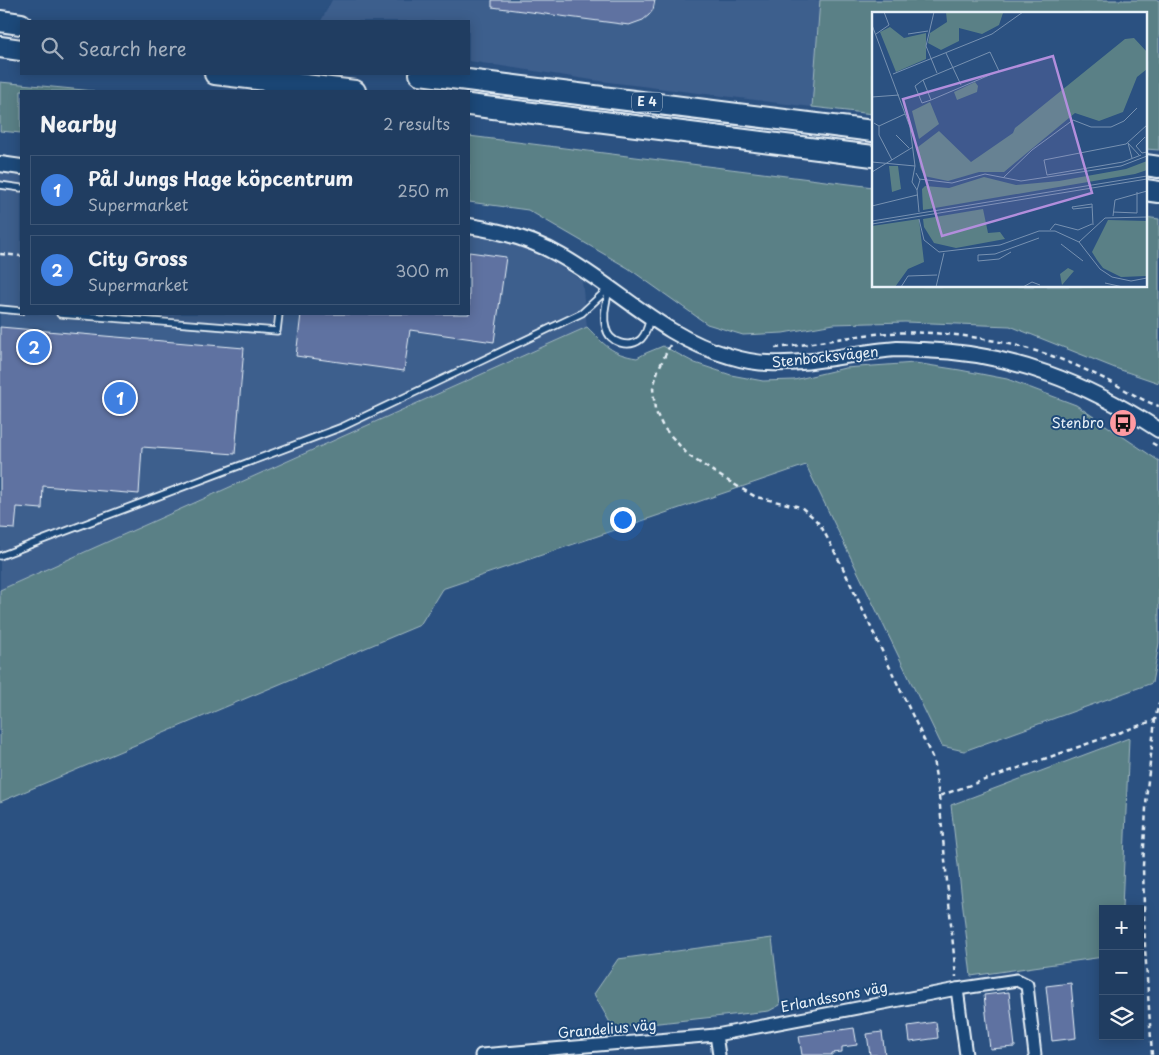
<!DOCTYPE html>
<html lang="en">
<head>
<meta charset="utf-8">
<style>
	body { margin:0; font-family:"Playpen Sans",sans-serif; background:#2d486a; color:#f1f3f6 }
	.controls { position:absolute; right:15px; bottom:15px; display:grid; overflow:hidden; border-radius:0px; box-shadow:0 2px 12px #0003 }
	.controls button { width:45px; height:45px; display:grid; place-items:center; padding:0; border:0; border-bottom:1px solid #3d5676; background:#203d61; color:#f1f3f6; font:25px sans-serif }
	.you { position:absolute; left:622px; top:519px; width:18px; height:18px; margin:-12px; border:4px solid #fff; border-radius:50%; background:#1a73e8; box-shadow:0 0 0 8px #1a73e833 }
	.badge { display:grid; place-items:center; width:32px; height:32px; border-radius:50%; background:#ea580c; color:#fff; font-size:16px; font-weight:700 }
	.pin { position:absolute; translate:-50% -50%; border:2px solid #fff; box-shadow:0 1px 5px #0006 }
	.list { margin:0; padding:0; list-style:none }
	h2 { display:flex; justify-content:space-between; align-items:center; height:65px; margin:0; padding:0 20px; font-size:21px }
	h2 small { font-size:16px; font-weight:400; color:#a2aebd }
	.list li { display:grid; grid-template-columns:32px 1fr auto; gap:15px; align-items:center; box-sizing:border-box; height:70px; margin:0 10px 10px; padding:0 10px; border:1px solid #3d5676; border-radius:0px }
	.list b { display:block; font-size:19px; white-space:nowrap }
	.list p { margin:0; font-size:16px; white-space:nowrap; color:#a2aebd }
	.list em { font-size:16px; font-style:normal; color:#a2aebd }
	.icon { flex:none; width:28px; height:28px; fill:none; stroke:currentColor; stroke-width:2; stroke-linecap:round; stroke-linejoin:round }
	.map { position:relative; flex:none; width:1159px; height:1055px; overflow:hidden }
	.search { position:absolute; background:#203d61; box-shadow:0 2px 12px #0003; left:20px; top:20px; width:450px; height:55px; display:flex; align-items:center; gap:12px; box-sizing:border-box; padding:0 18px; border-radius:0px; color:#a2aebd; font-size:19px }
	.panel { position:absolute; background:#203d61; box-shadow:0 2px 12px #0003; left:20px; top:90px; width:450px; height:225px; border-radius:0px }
	.map>svg:first-child { display:block }
	.built { fill:#3d5e8d }
	.green { fill:#5a8086; stroke:#a1b8bf }
	.building { fill:#5e72a1; stroke:#e8f1f8 }
	.lines { fill:none; stroke-linecap:round; stroke-linejoin:round }
	.service-casing { stroke:#e8f1f8; stroke-width:9 }
	.minor-casing { stroke:#e8f1f8; stroke-width:15 }
	.tertiary-casing { stroke:#e8f1f8; stroke-width:18 }
	.motorway-casing { stroke:#e8f1f8; stroke-width:24 }
	.path { stroke:#e8f1f8; stroke-width:2.5; stroke-dasharray:5 4; stroke-linecap:butt }
	.service { stroke:#1f4a7a; stroke-width:5.5 }
	.minor { stroke:#1f4a7a; stroke-width:11 }
	.tertiary { stroke:#1f4a7a; stroke-width:14 }
	.motorway { stroke:#1f4a7a; stroke-width:20 }
	.labels { text-anchor:middle; stroke-width:4; stroke-linejoin:round; paint-order:stroke }
	.shield { fill:#1f4a7a; stroke:#acbfd2; stroke-width:1 }
	.shield-label { font-size:12px; font-weight:bold; fill:#e8f1f8 }
	.street-label { font-size:14px; fill:#e8f1f8; stroke:#1f4a7a }
	.poi-label { font-size:14px; fill:#e8f1f8; stroke:#1f4a7a; text-anchor:end }
	.inset-road { fill:none; stroke:#7791b1; stroke-width:1 }
	.view { fill:#b28edc; fill-opacity:0.15; stroke:#b28edc; stroke-width:2.5 }
	.inset-edge { fill:none; stroke:#e8f1f8; stroke-width:2.5 }
</style>
</head>
<body>
<div class="map">
<svg width="1159" height="1055" viewBox="0 0 1159 1055">
	<rect width="100%" height="100%" fill="#2b5181"/>
	<filter id="ink" filterUnits="userSpaceOnUse"><feTurbulence type="fractalNoise" baseFrequency=".02" numOctaves="2"/><feDisplacementMap in="SourceGraphic" scale="10" xChannelSelector="R" yChannelSelector="G"/><feConvolveMatrix kernelMatrix="1 2 1 2 8 2 1 2 1" color-interpolation-filters="sRGB"/></filter>
	<g filter="url(#ink)">
		<g class="built">
			<path d="M332,0H820L812,107L592,80L469,61V21H321Z"/>
			<path d="M0,173L21,176V314H469V233L482,235L515,244L554,262L582,281L587,327L0,590Z"/>
		</g>
		<g class="green">
			<path d="M820,0H1159V150L1145,149V14H873V114L812,107Z"/>
			<path d="M0,82L94,91H21V133L0,131Z"/>
			<path d="M469,136L873,187V286H1145V217L1159,219V383L1115,368L1010,326L905,322L834,324L783,333L743,335L707,324L628,268L528,210L469,202Z"/>
			<path d="M587,327C605,345 611,354 637,358L646,353L663,346L695,363L731,375L763,381L794,380L845,368L915,363L960,370L1007,379L1076,405L1159,461V643L1152,683L964,751L942,746L806,465L442,589L420,625L0,802V590Z"/>
			<path d="M1129,738L1122,909H1103V957L971,976L951,805Z"/>
			<path d="M772,938L780,1005L769,1011L613,1028L594,994L618,959Z"/>
		</g>
		<g class="building">
			<path d="M492,0H655L653,10L649,15L643,20L629,25L492,7Z"/>
			<path d="M469,252L506,257L494,342L410,330L404,371L296,356L301,314H469Z"/>
			<path d="M0,327L244,348L235,454L142,447L139,494L43,486L42,509L17,507L15,529L0,528Z"/>
			<path d="M1071,983L1076,1038L1052,1041L1046,986Z"/>
			<path d="M1009,992L1015,1047L990,1049L984,995Z"/>
			<path d="M936,1022L938,1038L910,1042L908,1026Z"/>
			<path d="M854,1028L857,1045L842,1047V1052L832,1053V1055H802L799,1036Z"/>
			<path d="M882,1032L885,1055H870L867,1034Z"/>
		</g>
		<g class="lines">
			<g class="service-casing">
				<g id="service">
					<path d="M0,185L21,188"/>
					<path d="M609,288C607,301 602,315 606,328C609,343 629,349 641,339C647,333 648,325 650,317"/>
					<path d="M0,309L21,311"/>
					<path d="M60,314L277,331L279,314"/>
					<path d="M0,556L342,427L582,313L609,288"/>
				</g>
			</g>
			<g class="minor-casing">
				<g id="minor">
					<path d="M957,989L1017,980L1027,985L1035,1055"/>
					<path d="M716,1035L719,1055"/>
					<path d="M481,1055L716,1035L957,989L966,1055"/>
				</g>
			</g>
			<g class="tertiary-casing">
				<g id="tertiary">
					<path d="M0,164L21,167"/>
					<path d="M469,226C502,231 532,239 561,256C618,288 664,338 729,356C742,360 756,363 769,363C812,365 854,352 897,349C905,349 914,350 923,350C1010,352 1086,383 1159,430"/>
				</g>
			</g>
			<g class="motorway-casing">
				<g id="motorway">
					<path d="M0,21L21,24"/>
					<path d="M0,47L21,50"/>
					<path d="M215,74L355,91"/>
					<path d="M420,74L873,131"/>
					<path d="M469,105L873,156"/>
					<path d="M1145,165L1159,167"/>
					<path d="M1145,190L1159,192"/>
				</g>
			</g>
			<g class="path">
				<path d="M0,254L21,256"/>
				<path d="M670,345L658,370L653,388L655,410L663,427L689,456L725,479L756,497L801,507L814,518L821,526L842,566L933,759L939,796L1155,720"/>
				<path d="M775,348C805,345 835,339 865,335C926,328 991,336 1049,355C1072,363 1093,373 1115,384C1129,392 1143,401 1159,406"/>
				<path d="M1152,443L1159,447"/>
				<path d="M939,796L956,977"/>
				<path d="M1152,1055L1145,948L1143,866L1147,789L1155,720L1159,703"/>
			</g>
			<use href="#service" class="service"/>
			<use href="#minor" class="minor"/>
			<use href="#tertiary" class="tertiary"/>
			<use href="#motorway" class="motorway"/>
		</g>
	</g>
	<defs>
		<g id="bus-disc" transform="scale(1.4375)"><circle r="9.5" fill="#ff9aa2" stroke="#1f4a7a"/><path d="M-5-6H5V4H4V6H2V4H-2V6H-4V4H-5ZM-3.5-4V0h7V-4ZM-3.5 1.2v1.5H-2V1.2ZM2 1.2v1.5H3.5V1.2Z" fill="#111"/></g>
	</defs>
	<g fill-rule="evenodd">
		<use href="#bus-disc" x="1123" y="423"/>
	</g>
	<g class="labels">
		<rect class="shield" x="632" y="92.5" width="30" height="19" rx="4"/>
		<g class="shield-label">
			<text x="647" y="106">E 4</text>
		</g>
		<g class="street-label">
			<text transform="translate(825 357) rotate(-6)" y="5">Stenbocksvägen</text>
			<text transform="translate(834 997) rotate(-11)" y="5">Erlandssons väg</text>
			<text transform="translate(607 1029) rotate(-5)" y="5">Grandelius väg</text>
		</g>
		<g class="poi-label">
			<text x="1104" y="428">Stenbro</text>
		</g>
	</g>
	<g transform="translate(872 12)">
		<rect width="275" height="275" fill="#2b5181"/>
		<path d="M74,0H130L131,1L127,13L110,22L87,16V29L69,38L56,31L58,21L75,10ZM18,15L32,26L54,21V47L24,60L8,20ZM262,26L275,40V57L265,65L251,100L227,109L203,101L132,160H107L76,169L52,164L48,155L46,135L67,119L99,150L141,121L143,116L253,27ZM103,70L106,74L105,80L85,88L82,80ZM58,90L67,112L47,127L40,99ZM275,149V158L263,162L51,198L50,177L53,174L77,176L112,165L144,173L187,169L254,157ZM17,154H26L29,177L20,180ZM111,197L116,221L128,220L133,227L84,236L62,231L52,215L51,207ZM47,207L52,250L36,257L23,275H0V214ZM236,208L275,209L274,264L249,265L231,256L225,248L220,240ZM196,256L202,259L190,273L188,262Z" fill="#5a8086"/>
		<path class="inset-road" d="M62,0L54,34L65,61M0,13L38,115L43,154L40,170L45,178L47,200M4,22L17,13L12,0M36,22L56,19M118,40L127,59L59,88L51,68ZM74,41L89,73M21,62L120,22L151,0M51,68L43,74L50,91L59,88M0,85L27,83M2,111L7,114L33,102M7,114V123L20,148M24,123L37,136M273,125L264,134L270,141L275,140M269,143L251,150L175,163L172,148L254,132L275,113M260,146L256,131L267,143M0,150L43,154M0,160L41,135M44,161L48,168L45,178M131,166L160,138L201,108L219,115H239L252,109L265,96M47,167L80,171L113,162L149,169L249,154L275,144M0,194L45,183M220,195L201,197L200,195L220,192L221,213M241,200L265,201V180M241,204L243,188L275,179M47,207L52,228L67,240L128,233L167,219H183L207,230L228,257L240,265L259,269L275,266M0,209L275,164M0,212L275,167M178,218L183,212L206,218L220,212M207,230L233,206L275,205M189,232L211,249M139,240L127,247L106,249V243L123,242L167,226M233,271L251,275M29,275L36,264L65,263M64,275L72,241M151,275L160,270L168,273"/>
		<path class="view" d="M181,44L220,181L70,224L31,87Z"/>
		<rect width="275" height="275" class="inset-edge"/>
	</g>
</svg>
<div class="controls">
<button>+</button>
<button>−</button>
<button><svg class="icon" aria-label="layers" viewBox="0 0 24 24"><path d="M12 4l9 5-9 5-9-5zM3 14l9 5 9-5"/></svg></button>
</div>
<div class="you"></div>
<div class="pin badge" style="left:120px;top:398px;background:#3f7fe0">1</div>
<div class="pin badge" style="left:34px;top:347px;background:#3f7fe0">2</div>
<div class="search"><svg class="icon" aria-label="search" viewBox="0 0 24 24"><circle cx="10" cy="10" r="6"/><path d="M15 15l6 6"/></svg>Search here</div>
<section class="panel">
<h2>Nearby<small>2 results</small></h2>
<ul class="list">
<li><span class="badge" style="background:#3f7fe0">1</span><div><b>Pål Jungs Hage köpcentrum</b><p>Supermarket</p></div><em>250 m</em></li>
<li><span class="badge" style="background:#3f7fe0">2</span><div><b>City Gross</b><p>Supermarket</p></div><em>300 m</em></li>
</ul>
</section>
</div>
</body>
</html>
